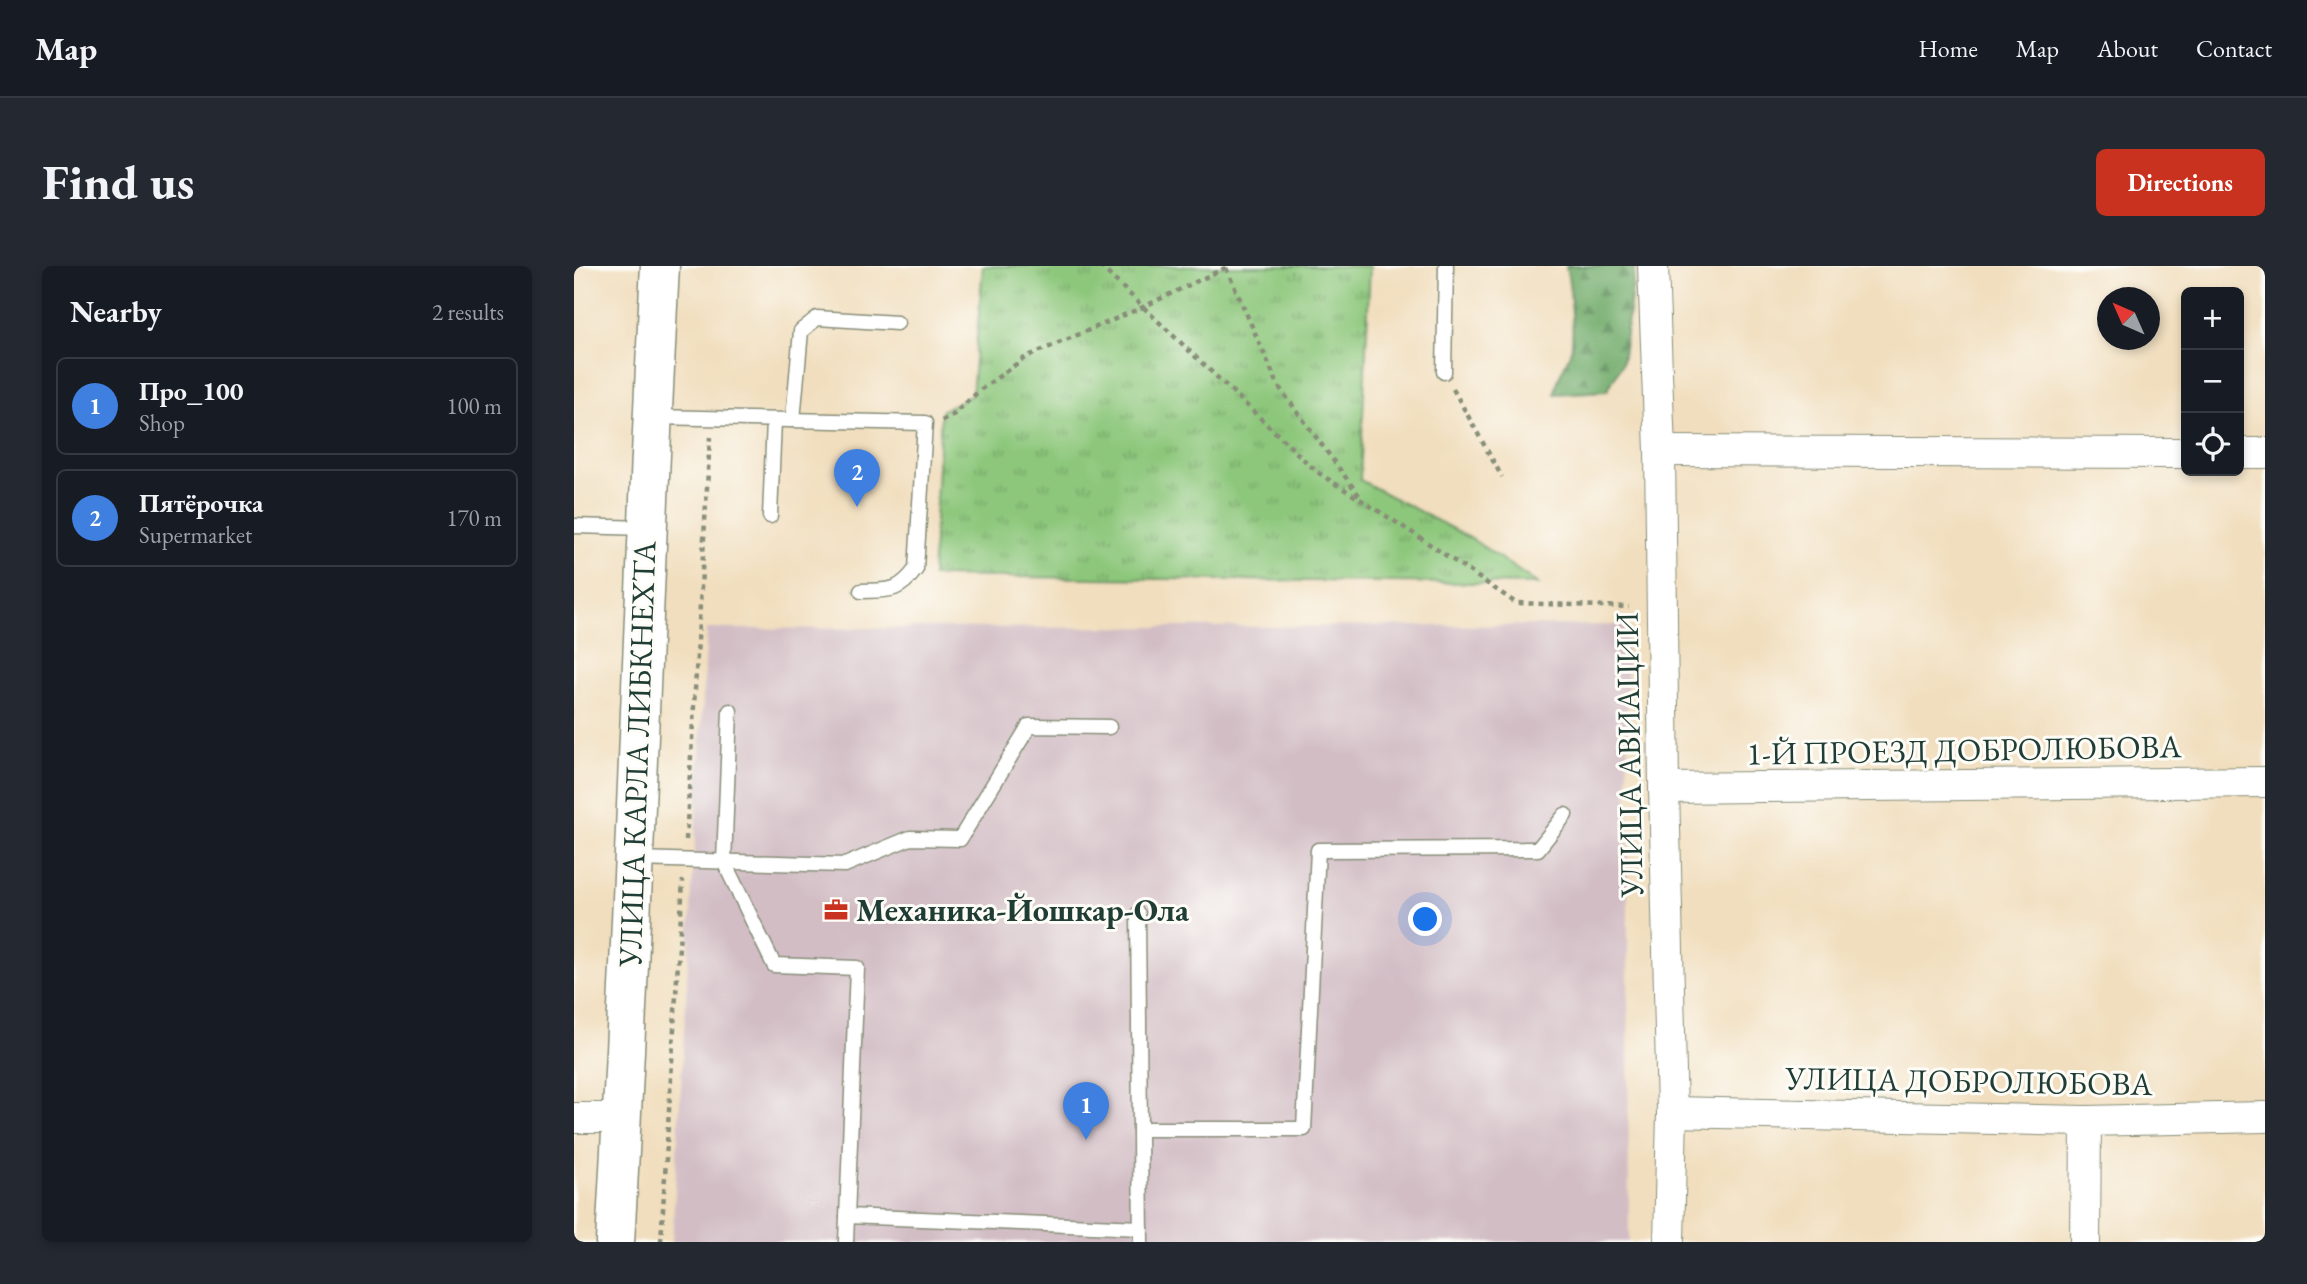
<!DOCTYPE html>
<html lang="en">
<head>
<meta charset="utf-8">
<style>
	body { margin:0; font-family:"EB Garamond",serif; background:#242831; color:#f1f3f6 }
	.controls { position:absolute; right:21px; top:21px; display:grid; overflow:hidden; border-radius:10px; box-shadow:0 4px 10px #0003 }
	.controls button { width:63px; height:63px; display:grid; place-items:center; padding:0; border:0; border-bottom:2px solid #363941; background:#171b24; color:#f1f3f6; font:35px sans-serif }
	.compass { position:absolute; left:1523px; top:21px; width:63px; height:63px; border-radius:50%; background:#171b24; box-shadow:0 4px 10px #0003; rotate:315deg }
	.you { position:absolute; left:852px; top:654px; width:24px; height:24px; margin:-18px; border:5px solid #fff; border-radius:50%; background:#1a73e8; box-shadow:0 0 0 10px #1a73e833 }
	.badge { display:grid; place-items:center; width:46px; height:46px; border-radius:50%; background:#c8321e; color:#fff; font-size:23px; font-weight:700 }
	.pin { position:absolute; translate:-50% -58px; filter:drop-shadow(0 2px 4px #0008) }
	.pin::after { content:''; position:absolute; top:37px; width:24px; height:21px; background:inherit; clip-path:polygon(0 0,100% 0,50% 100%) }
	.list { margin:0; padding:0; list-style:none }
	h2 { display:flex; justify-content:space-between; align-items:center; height:91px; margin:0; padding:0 28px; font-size:30px }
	h2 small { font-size:23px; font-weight:400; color:#9ea1a6 }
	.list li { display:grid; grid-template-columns:46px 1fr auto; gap:21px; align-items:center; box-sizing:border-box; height:98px; margin:0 14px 14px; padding:0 14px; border:2px solid #363941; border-radius:10px }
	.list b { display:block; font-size:26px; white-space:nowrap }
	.list p { margin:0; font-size:23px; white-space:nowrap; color:#9ea1a6 }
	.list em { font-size:23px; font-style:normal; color:#9ea1a6 }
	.icon { flex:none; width:38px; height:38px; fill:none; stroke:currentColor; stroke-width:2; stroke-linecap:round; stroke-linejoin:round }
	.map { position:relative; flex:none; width:1691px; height:976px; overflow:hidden; border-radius:10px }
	header { display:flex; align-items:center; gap:42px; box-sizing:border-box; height:98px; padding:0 35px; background:#171b24; border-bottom:2px solid #363941 }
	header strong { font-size:33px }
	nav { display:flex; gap:38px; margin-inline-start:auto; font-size:24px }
	.intro { display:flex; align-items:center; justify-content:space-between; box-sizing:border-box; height:168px; padding:0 42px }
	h1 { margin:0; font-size:49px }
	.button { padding:18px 32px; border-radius:10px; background:#c8321e; color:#fff; font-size:24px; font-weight:700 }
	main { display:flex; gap:42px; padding:0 42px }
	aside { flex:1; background:#171b24; border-radius:10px; box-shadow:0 4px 10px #0003 }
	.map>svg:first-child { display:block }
	.industrial { fill:#d2bdc5 }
	.grass { fill:url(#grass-tufts); stroke:#568258; stroke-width:2 }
	.forest { fill:url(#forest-firs); stroke:#487450; stroke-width:2 }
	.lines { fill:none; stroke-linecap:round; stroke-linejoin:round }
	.service-casing { stroke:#888e79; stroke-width:17 }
	.minor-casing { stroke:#888e79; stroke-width:32 }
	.secondary-casing { stroke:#888e79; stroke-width:41 }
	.path { stroke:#888e79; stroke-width:4.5; stroke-dasharray:5 5; stroke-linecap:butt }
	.service { stroke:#fff; stroke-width:14 }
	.minor { stroke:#fff; stroke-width:30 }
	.secondary { stroke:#fff; stroke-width:38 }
	.labels { text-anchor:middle; stroke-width:6; stroke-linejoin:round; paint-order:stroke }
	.street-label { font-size:32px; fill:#1f3d34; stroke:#fdfcf7 }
	.poi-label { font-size:32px; font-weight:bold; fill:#1f3d34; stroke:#fdfcf7; text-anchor:start }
</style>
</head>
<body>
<header>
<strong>Map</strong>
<nav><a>Home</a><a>Map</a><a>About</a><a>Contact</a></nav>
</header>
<div class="intro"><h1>Find us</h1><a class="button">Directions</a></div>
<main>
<aside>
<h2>Nearby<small>2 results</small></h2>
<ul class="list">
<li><span class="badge" style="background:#3f7fe0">1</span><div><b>Про_100</b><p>Shop</p></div><em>100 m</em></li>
<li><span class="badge" style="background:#3f7fe0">2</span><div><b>Пятёрочка</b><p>Supermarket</p></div><em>170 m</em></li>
</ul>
</aside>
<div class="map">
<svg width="1691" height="976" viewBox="0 0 1691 976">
	<defs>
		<pattern id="grass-tufts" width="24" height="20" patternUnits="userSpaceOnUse" patternTransform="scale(1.75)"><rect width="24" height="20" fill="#8dc77c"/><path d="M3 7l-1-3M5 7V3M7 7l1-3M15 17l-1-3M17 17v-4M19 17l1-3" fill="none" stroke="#73a366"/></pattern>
		<pattern id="forest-firs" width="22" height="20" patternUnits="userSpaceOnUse" patternTransform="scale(1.75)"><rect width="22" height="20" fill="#72ac6c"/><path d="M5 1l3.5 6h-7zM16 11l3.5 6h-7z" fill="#5d8d5a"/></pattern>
	</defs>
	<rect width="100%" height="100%" fill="#fdfcf7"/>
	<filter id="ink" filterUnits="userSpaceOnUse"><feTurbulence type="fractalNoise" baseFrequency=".0143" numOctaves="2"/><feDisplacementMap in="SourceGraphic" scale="14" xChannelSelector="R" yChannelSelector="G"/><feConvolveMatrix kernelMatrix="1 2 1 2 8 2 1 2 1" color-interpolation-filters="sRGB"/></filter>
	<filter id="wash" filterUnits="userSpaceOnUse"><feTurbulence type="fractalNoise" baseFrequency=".00686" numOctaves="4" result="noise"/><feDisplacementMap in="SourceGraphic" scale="28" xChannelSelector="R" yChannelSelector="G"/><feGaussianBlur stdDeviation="1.57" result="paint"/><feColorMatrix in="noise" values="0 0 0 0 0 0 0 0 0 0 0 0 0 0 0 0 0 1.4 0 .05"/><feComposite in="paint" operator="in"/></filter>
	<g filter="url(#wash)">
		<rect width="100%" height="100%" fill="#f1debe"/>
		<path class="industrial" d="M1053,359L1055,976H98L133,363Z"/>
		<path class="grass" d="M409,0H796L786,214L898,273L964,318L358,310L367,145L398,129Z"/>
		<path class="forest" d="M992,0H1061L1048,98L1033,125L981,128C982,112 991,101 996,87C1002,69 996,19 992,0Z"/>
	</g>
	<g filter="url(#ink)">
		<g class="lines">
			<g class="service-casing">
				<g id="service">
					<path d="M870,106L872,0"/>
					<path d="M80,151L351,157L342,303C324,327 315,324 287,325"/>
					<path d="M219,154L227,65L243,52L323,57"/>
					<path d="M196,250L200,154"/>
					<path d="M0,260L72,262"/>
					<path d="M156,445L150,596L200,699L283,702L272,976"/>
					<path d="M63,593L271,599L336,572L386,573L455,460L535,461"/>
					<path d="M564,648L567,976"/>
					<path d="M566,863H730L744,584L964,583L991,549"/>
					<path d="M273,950L567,962"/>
				</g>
			</g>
			<g class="minor-casing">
				<g id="minor">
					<path d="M1079,0L1086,185L1090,522L1098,846L1095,976"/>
					<path d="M1086,185L1612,187"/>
					<path d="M1665,187H1691"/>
					<path d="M1090,522L1691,516"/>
					<path d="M1098,846L1512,855L1691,851"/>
					<path d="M0,852H48"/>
					<path d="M1511,976L1512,855"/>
				</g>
			</g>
			<g class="secondary-casing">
				<path id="secondary" d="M41,976C60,651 69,325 86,0"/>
			</g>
			<g class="path">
				<path d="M526,0L743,206L842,269L942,337L1055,341"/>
				<path d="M652,2L705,121L787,232"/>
				<path d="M879,123L928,211"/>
				<path d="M368,155L378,150L406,124L452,91L569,41L655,0"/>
				<path d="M112,574L136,171"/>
				<path d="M87,976L109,614"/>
			</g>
			<use href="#service" class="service"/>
			<use href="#minor" class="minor"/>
			<use href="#secondary" class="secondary"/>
		</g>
	</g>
	<defs>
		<g id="office-bare" transform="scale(1.89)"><path d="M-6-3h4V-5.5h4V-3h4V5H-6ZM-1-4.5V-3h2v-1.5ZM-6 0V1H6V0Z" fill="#c8321e" stroke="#fdfcf7" stroke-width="2.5" paint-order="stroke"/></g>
	</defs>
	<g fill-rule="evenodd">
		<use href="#office-bare" x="262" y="644"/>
	</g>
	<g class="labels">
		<g class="street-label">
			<text transform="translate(1390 484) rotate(-1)" y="11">1-Й ПРОЕЗД ДОБРОЛЮБОВА</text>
			<text transform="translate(63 488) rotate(-88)" y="11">УЛИЦА КАРЛА ЛИБКНЕХТА</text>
			<text transform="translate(1055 489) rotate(-91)" y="11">УЛИЦА АВИАЦИИ</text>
			<text transform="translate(1395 815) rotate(1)" y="11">УЛИЦА ДОБРОЛЮБОВА</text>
		</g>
		<g class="poi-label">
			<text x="282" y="655">Механика-Йошкар-Ола</text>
		</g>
	</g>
</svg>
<div class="controls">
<button>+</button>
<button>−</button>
<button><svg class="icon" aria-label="locate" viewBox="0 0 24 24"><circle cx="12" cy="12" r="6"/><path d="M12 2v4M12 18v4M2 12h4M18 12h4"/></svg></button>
</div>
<svg class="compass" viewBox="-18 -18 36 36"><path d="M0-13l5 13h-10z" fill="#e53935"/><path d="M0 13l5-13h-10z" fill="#9ea1a6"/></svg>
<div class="you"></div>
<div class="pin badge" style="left:512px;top:874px;background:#3f7fe0">1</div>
<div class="pin badge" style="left:283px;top:241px;background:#3f7fe0">2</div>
</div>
</main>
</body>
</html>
